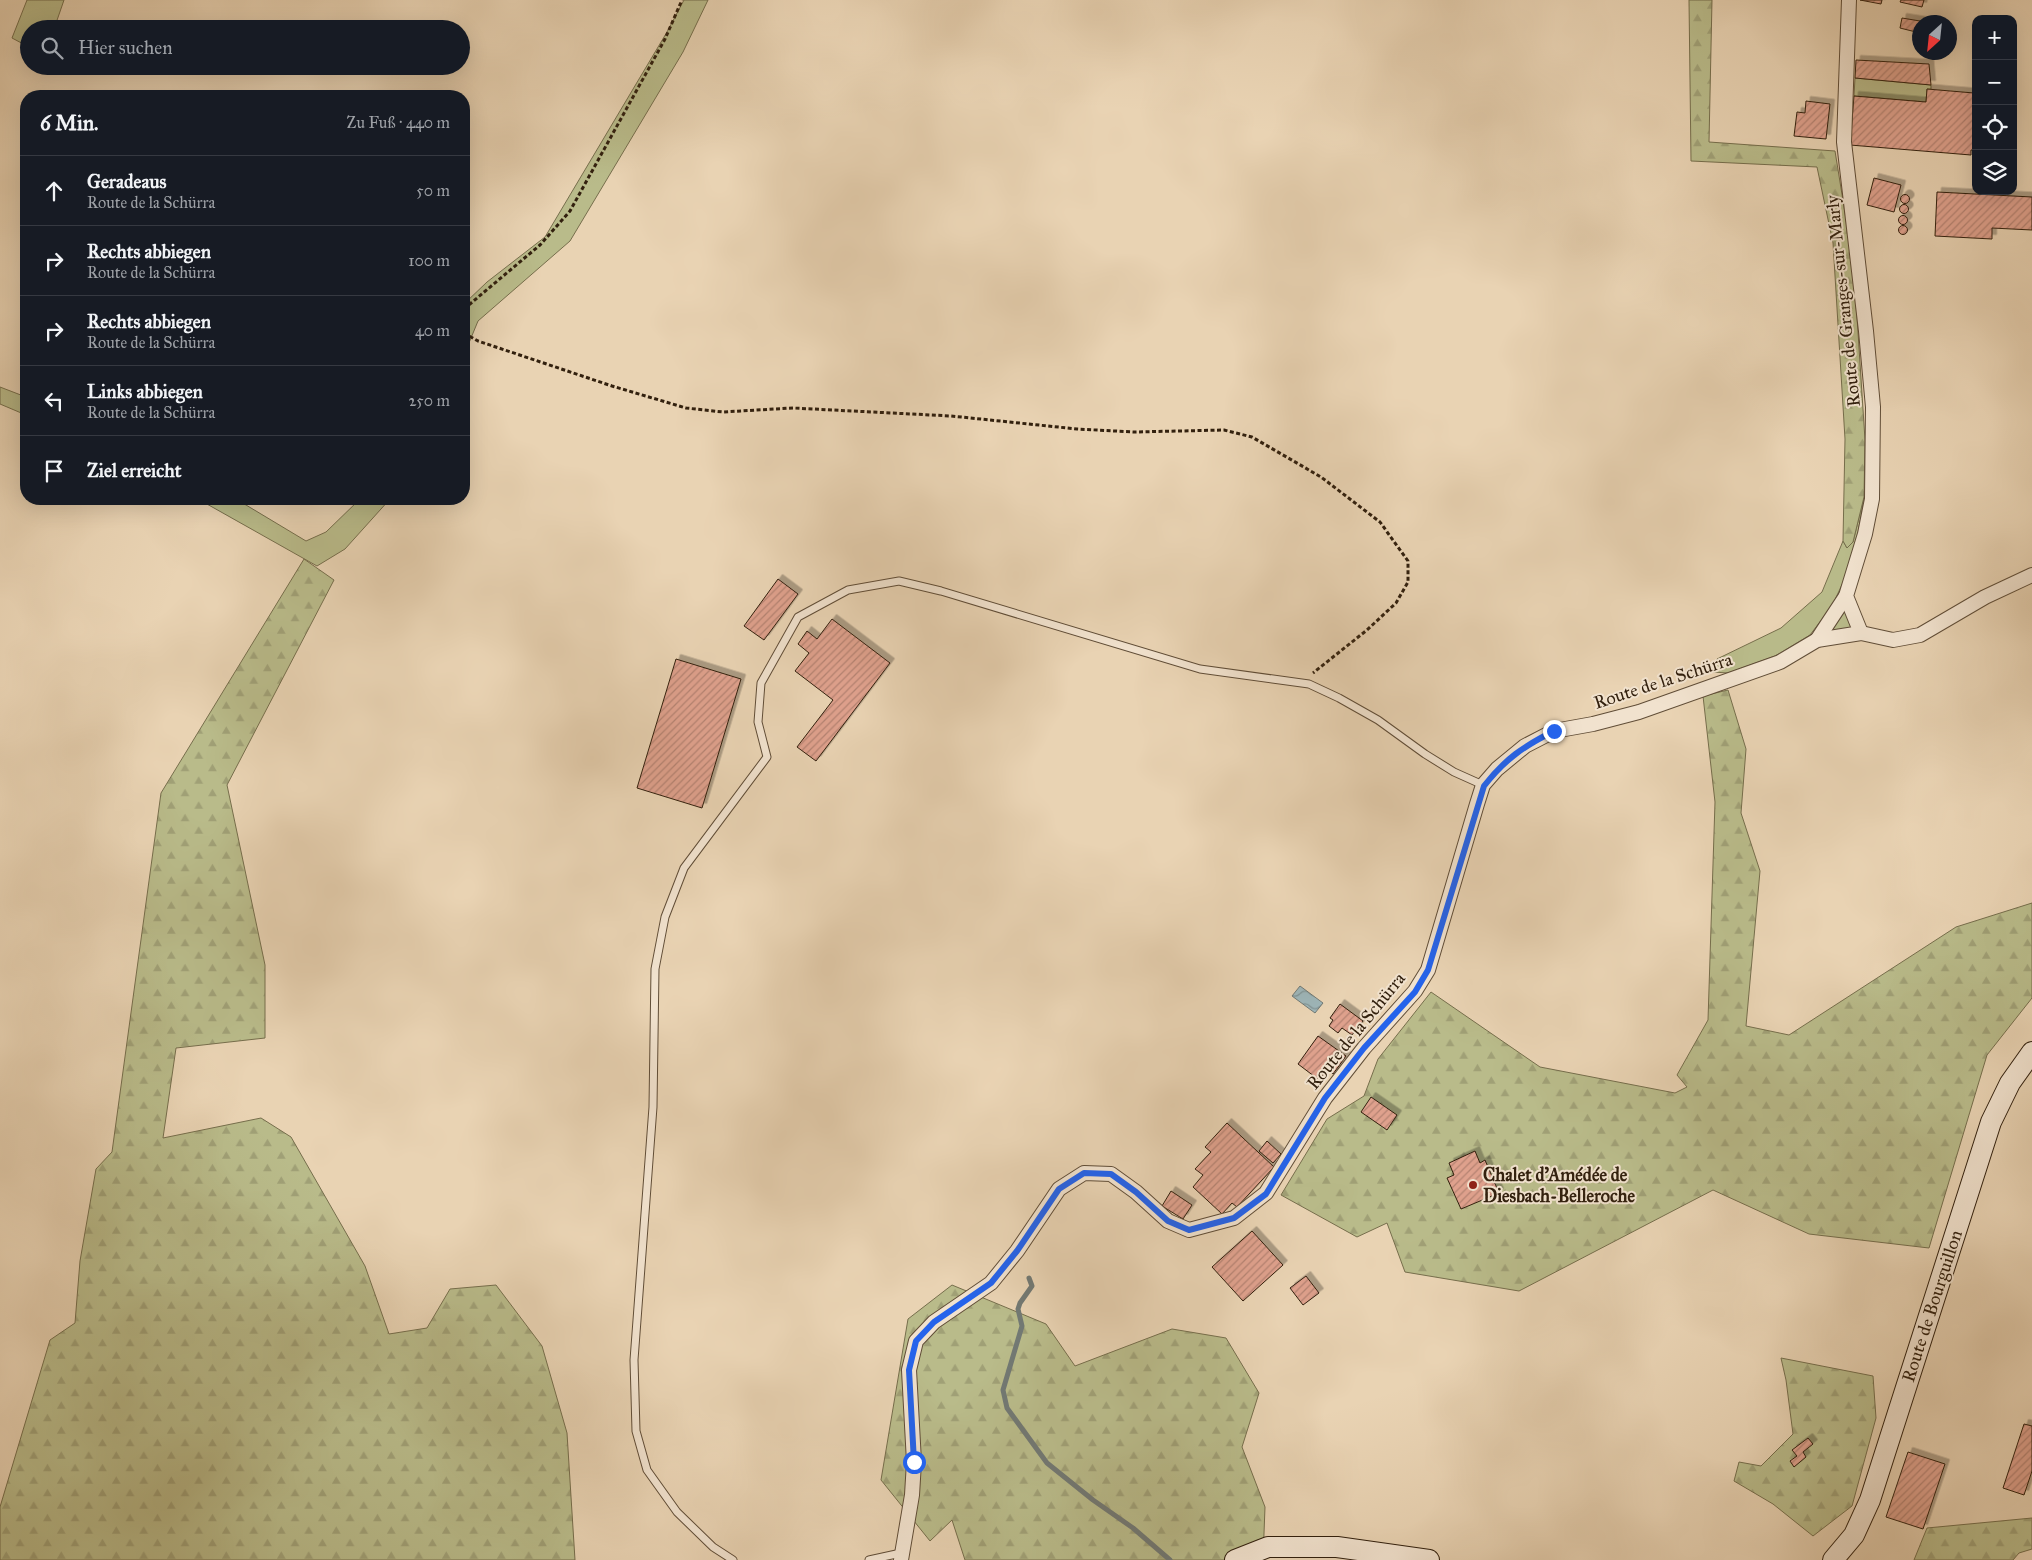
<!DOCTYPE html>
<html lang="de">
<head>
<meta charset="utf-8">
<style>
	body { margin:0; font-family:"IM FELL Great Primer",serif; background:#20242c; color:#f1f3f6 }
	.controls { position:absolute; right:15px; top:15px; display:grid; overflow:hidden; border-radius:10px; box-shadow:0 5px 20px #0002 }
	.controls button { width:45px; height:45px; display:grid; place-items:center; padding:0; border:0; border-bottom:1px solid #363941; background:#171b24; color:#f1f3f6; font:25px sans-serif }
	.compass { position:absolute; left:1912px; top:15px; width:45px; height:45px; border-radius:50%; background:#171b24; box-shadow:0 5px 20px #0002; rotate:207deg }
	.stop { position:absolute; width:15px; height:15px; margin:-11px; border:4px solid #2563eb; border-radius:50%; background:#fff }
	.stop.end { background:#2563eb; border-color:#fff; box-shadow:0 1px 5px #0008 }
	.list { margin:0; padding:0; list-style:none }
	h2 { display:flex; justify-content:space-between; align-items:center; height:65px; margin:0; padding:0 20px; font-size:21px }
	h2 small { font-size:16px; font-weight:400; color:#9ea1a6 }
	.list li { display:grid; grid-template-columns:32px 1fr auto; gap:15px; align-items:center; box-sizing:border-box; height:70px; padding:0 20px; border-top:1px solid #363941 }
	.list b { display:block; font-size:19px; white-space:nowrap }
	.list p { margin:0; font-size:16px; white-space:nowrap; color:#9ea1a6 }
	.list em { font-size:16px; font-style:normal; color:#9ea1a6 }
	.icon { flex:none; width:28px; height:28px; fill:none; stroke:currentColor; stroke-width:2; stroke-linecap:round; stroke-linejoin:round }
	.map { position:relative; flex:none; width:2032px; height:1560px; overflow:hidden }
	.search { position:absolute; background:#171b24; box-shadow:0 5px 20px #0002; left:20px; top:20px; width:450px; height:55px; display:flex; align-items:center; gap:12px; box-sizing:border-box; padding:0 18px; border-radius:28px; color:#9ea1a6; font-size:19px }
	.panel { position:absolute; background:#171b24; box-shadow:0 5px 20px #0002; left:20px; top:90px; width:450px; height:415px; border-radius:20px }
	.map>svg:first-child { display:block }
	.green { fill:#b9bb8a; stroke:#766e4c }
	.forest { fill:url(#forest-firs); stroke:#766e4c }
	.water { fill:url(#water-waves); stroke:#727974 }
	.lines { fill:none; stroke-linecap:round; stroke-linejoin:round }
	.stream { stroke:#727974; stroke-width:5 }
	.building { fill:url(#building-hatch); stroke:#32200e; filter:url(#shadow) }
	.service-casing { stroke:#604d37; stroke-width:9 }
	.minor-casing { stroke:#604d37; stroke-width:16 }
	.secondary-casing { stroke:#32200e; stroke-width:22 }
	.path { stroke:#32200e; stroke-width:3; stroke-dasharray:4 2.5; stroke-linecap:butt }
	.service { stroke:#f1e2ce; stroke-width:7 }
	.minor { stroke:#f1e2ce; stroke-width:14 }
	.secondary { stroke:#f1e2ce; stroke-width:20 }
	.route { stroke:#2563eb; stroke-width:6 }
	.poi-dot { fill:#8f2418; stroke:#f1e2ce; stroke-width:2 }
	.labels { text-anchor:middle; stroke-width:4; stroke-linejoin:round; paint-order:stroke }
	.street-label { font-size:18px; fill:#32200e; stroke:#f1e2ce }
	.poi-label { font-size:18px; font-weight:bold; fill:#32200e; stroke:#f1e2ce; text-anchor:start }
</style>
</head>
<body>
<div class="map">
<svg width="2032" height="1560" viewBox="0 0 2032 1560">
	<defs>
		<pattern id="forest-firs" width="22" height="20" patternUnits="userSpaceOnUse" patternTransform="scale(1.25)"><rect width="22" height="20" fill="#b9bb8a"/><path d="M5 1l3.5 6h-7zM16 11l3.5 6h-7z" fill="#a0a076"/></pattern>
		<pattern id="water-waves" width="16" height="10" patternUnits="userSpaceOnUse" patternTransform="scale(1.25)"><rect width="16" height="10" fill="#9db5b8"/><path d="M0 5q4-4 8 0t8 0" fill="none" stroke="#819394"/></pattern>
		<pattern id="building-hatch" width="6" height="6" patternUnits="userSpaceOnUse" patternTransform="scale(1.25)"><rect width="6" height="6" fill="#dfa18d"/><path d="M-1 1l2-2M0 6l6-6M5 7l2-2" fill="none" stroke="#b58372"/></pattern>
		<filter id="shadow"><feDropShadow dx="4.5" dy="-4.5" stdDeviation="0" flood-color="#0004"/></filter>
	</defs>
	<rect width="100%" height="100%" fill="#e9d3b3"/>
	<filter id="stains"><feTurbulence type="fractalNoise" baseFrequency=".004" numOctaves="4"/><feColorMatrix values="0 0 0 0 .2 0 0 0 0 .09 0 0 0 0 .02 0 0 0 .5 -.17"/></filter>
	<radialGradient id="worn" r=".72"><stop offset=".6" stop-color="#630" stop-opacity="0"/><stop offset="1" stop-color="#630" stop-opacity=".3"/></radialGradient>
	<g class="green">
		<path d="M27,0H64L54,29H29V47L12,38Z"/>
		<path d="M684,0H708L683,52L570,241L478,321L464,355V304L487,282L545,237L667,32Z"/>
		<path d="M1855,78L1931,85V89H1927L1926,102L1854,96Z"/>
		<path d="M0,387L26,397V415L0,404Z"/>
		<path d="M1864,497L1857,539L1847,574L1832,606L1810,635L1775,656L1728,673L1713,672L1717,659L1781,628L1822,592L1843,541L1847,548L1853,542Z"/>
		<path d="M198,499H236L306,541L326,532L360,499H390L345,549L317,566Z"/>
		<path d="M1845,608L1851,626L1849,629L1832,631L1830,627Z"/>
	</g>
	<g class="forest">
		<path d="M1689,0H1712L1709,142L1835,151L1850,244L1857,317L1865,440L1864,497L1853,542L1847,548L1843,541L1845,439L1833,243L1817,167L1691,161Z"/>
		<path d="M304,559L334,580L227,785L265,965V1038L176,1048L163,1138L261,1118L291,1137L365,1266L389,1334L427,1328L450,1289L496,1285L542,1346L567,1433L575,1560H0V1507L50,1340L75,1323L80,1261L96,1169L112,1152L161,793Z"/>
		<path d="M1728,690L1746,749L1741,813L1760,871L1746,1026L1789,1035L1956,927L2032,903V998L1987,1055L1929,1248L1809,1234L1713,1190L1519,1291L1405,1272L1387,1223L1357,1237L1281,1195L1327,1119L1364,1096L1378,1059L1431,992L1540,1067L1675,1093L1687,1087L1677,1075L1708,1020L1715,802L1703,696Z"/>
		<path d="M952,1285L1046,1324L1075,1366L1172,1329L1226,1338L1259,1393L1242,1447L1265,1507L1263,1560H965L952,1520L930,1541L881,1480L908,1319Z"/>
		<path d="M1781,1358L1873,1376L1876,1418L1852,1506L1813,1536L1773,1504L1734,1481L1739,1462L1761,1466L1793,1434L1786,1380Z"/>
		<path d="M2032,1518V1549L2019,1553L2013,1560H1914L1927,1528Z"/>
	</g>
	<path class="water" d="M1300,986L1323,1003L1315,1013L1292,996Z"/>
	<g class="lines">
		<path class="stream" d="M1029,1278L1032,1286L1020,1303L1018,1309L1022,1326L1003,1390L1007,1408L1047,1463L1093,1500L1133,1528L1170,1560"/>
	</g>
	<g class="building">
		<path d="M1860,0H1882L1881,4Z"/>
		<path d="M1901,0H1924L1922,7L1900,2Z"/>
		<path d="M1902,18L1926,22H1920V33L1900,28Z"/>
		<path d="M1856,60L1929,64L1931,85L1855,78Z"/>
		<path d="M1927,89L1974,93L1976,150H1971V155L1850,145L1854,96L1926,102Z"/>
		<path d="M1806,101L1830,104L1826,139L1794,136L1797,112L1805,113Z"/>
		<path d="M1874,178L1901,185L1894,212L1867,205Z"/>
		<path d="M1937,192L2032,197V230L1992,228V239L1935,236Z"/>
		<circle cx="1905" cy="199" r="4.5"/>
		<circle cx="1904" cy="209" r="4.5"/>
		<circle cx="1903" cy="220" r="4.5"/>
		<circle cx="1903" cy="230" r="4.5"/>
		<path d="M778,579L798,594L764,640L744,626Z"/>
		<path d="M832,619L890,663L816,761L797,747L833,700L795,671L809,653L798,644L807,631L817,639Z"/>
		<path d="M676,659L741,679L702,808L637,788Z"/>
		<path d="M1340,1004L1363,1021L1352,1035L1342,1028L1338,1033L1329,1026L1333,1020L1330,1018Z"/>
		<path d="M1318,1036L1346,1056L1333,1074L1327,1069L1319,1080L1298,1064Z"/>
		<path d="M1371,1097L1397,1115L1387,1130L1361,1112Z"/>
		<path d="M1227,1123L1274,1167L1237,1207L1232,1203L1222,1214L1193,1187L1203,1175L1195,1169L1211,1152L1205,1147Z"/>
		<path d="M1267,1141L1281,1154L1273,1163L1259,1151Z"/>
		<path d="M1475,1151L1480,1163L1485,1160L1499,1193L1461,1209L1447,1178L1454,1175L1449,1163Z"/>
		<path d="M1171,1191L1192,1205L1183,1219L1162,1206Z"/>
		<path d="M1252,1231L1283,1265L1243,1301L1212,1267Z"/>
		<path d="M1306,1276L1319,1293L1303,1305L1290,1288Z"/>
		<path d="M2024,1424L2032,1426V1471L2024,1495L2003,1488Z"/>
		<path d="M1808,1438L1813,1444L1803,1452L1806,1457L1794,1467L1790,1461L1797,1456L1792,1450Z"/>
		<path d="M1908,1452L1945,1464L1923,1529L1886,1517Z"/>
	</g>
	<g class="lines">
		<g class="service-casing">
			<g id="service">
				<path d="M733,1560L713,1547L677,1512L647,1470L636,1431L634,1360L653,1107L655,969L665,917L684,868L767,757L758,722L761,683L798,617L848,590L899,581L941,591L1200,669L1309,684L1339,698L1378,720L1425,754L1454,772L1483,785"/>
				<path d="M869,1560L901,1553"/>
			</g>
		</g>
		<g class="minor-casing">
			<g id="minor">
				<path d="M1849,0L1844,142L1866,331L1873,407L1872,499L1865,534L1846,596L1861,633"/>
				<path d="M1817,640L1846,596"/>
				<path d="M901,1560L912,1495L914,1462L909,1370L916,1341L934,1322L991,1283L1017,1251L1059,1189L1084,1173L1111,1174L1136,1192L1168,1221L1189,1230L1234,1218L1266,1193L1325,1098L1364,1048L1415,991L1428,970L1477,804L1483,785L1497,769L1525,746L1554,731L1593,724L1639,712L1780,662L1817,640L1861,633L1893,640L1920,635L1985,597L2032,575"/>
			</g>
		</g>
		<g class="secondary-casing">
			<g id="secondary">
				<path d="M1235,1560L1268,1547H1337L1429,1560"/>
				<path d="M1833,1560L1854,1535L1870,1500L1991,1122L2010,1083L2032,1052"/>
			</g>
		</g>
		<g class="path">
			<path d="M464,309L540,245L570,211L665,39L682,0"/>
			<path d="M464,333L478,341L612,386L686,408L723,412L793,408L951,416L1077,429L1134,432L1224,430L1252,437L1321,477L1380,522L1408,561V582L1396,603L1367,630L1313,673"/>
		</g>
		<use href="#service" class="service"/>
		<use href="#minor" class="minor"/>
		<use href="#secondary" class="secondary"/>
	</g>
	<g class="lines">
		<path class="route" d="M914,1462L909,1370L916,1341L934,1322L991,1283L1017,1251L1059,1189L1084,1173L1111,1174L1136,1192L1168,1221L1189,1230L1234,1218L1266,1194L1325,1098L1364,1048L1415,992L1428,970L1484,786C1505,759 1524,746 1554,731"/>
	</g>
	<circle class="poi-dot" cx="1473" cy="1185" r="5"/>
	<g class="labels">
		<g class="street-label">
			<text transform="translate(1843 301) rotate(-96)" y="6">Route de Granges-sur-Marly</text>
			<text transform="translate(1663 681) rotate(-18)" y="6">Route de la Schürra</text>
			<text transform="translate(1356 1031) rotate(-51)" y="6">Route de la Schürra</text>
			<text transform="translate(1932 1306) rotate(-72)" y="6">Route de Bourguillon</text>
		</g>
		<g class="poi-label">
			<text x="1483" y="1181">Chalet d'Amédée de<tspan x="1483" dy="21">Diesbach-Belleroche</tspan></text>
		</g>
	</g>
	<rect width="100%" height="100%" filter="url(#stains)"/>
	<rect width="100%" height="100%" fill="url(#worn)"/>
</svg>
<div class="controls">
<button>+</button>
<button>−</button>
<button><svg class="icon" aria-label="locate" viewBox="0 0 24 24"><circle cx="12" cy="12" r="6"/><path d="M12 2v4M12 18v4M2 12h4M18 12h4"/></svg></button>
<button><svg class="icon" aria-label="layers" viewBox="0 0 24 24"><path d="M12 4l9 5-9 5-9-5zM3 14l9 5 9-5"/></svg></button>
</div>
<svg class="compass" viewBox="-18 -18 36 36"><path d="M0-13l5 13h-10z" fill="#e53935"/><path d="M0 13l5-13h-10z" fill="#9ea1a6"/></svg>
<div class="stop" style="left:914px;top:1462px"></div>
<div class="stop end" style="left:1554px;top:731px"></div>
<div class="search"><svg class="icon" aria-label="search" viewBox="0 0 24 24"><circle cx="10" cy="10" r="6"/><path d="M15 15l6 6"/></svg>Hier suchen</div>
<section class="panel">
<h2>6 Min.<small>Zu Fuß · 440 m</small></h2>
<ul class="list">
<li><svg class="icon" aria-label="ahead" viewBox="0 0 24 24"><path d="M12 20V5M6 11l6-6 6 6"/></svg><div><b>Geradeaus</b><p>Route de la Schürra</p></div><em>50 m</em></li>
<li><svg class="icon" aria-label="right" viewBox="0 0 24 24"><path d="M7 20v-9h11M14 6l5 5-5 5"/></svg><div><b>Rechts abbiegen</b><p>Route de la Schürra</p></div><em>100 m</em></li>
<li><svg class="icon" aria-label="right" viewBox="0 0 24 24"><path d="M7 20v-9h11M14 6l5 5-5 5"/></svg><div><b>Rechts abbiegen</b><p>Route de la Schürra</p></div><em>40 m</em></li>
<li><svg class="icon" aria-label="left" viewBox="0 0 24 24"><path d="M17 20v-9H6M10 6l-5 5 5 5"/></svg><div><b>Links abbiegen</b><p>Route de la Schürra</p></div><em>250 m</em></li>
<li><svg class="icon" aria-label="arrive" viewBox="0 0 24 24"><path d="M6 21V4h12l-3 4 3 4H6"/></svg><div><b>Ziel erreicht</b></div></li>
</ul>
</section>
</div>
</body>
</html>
